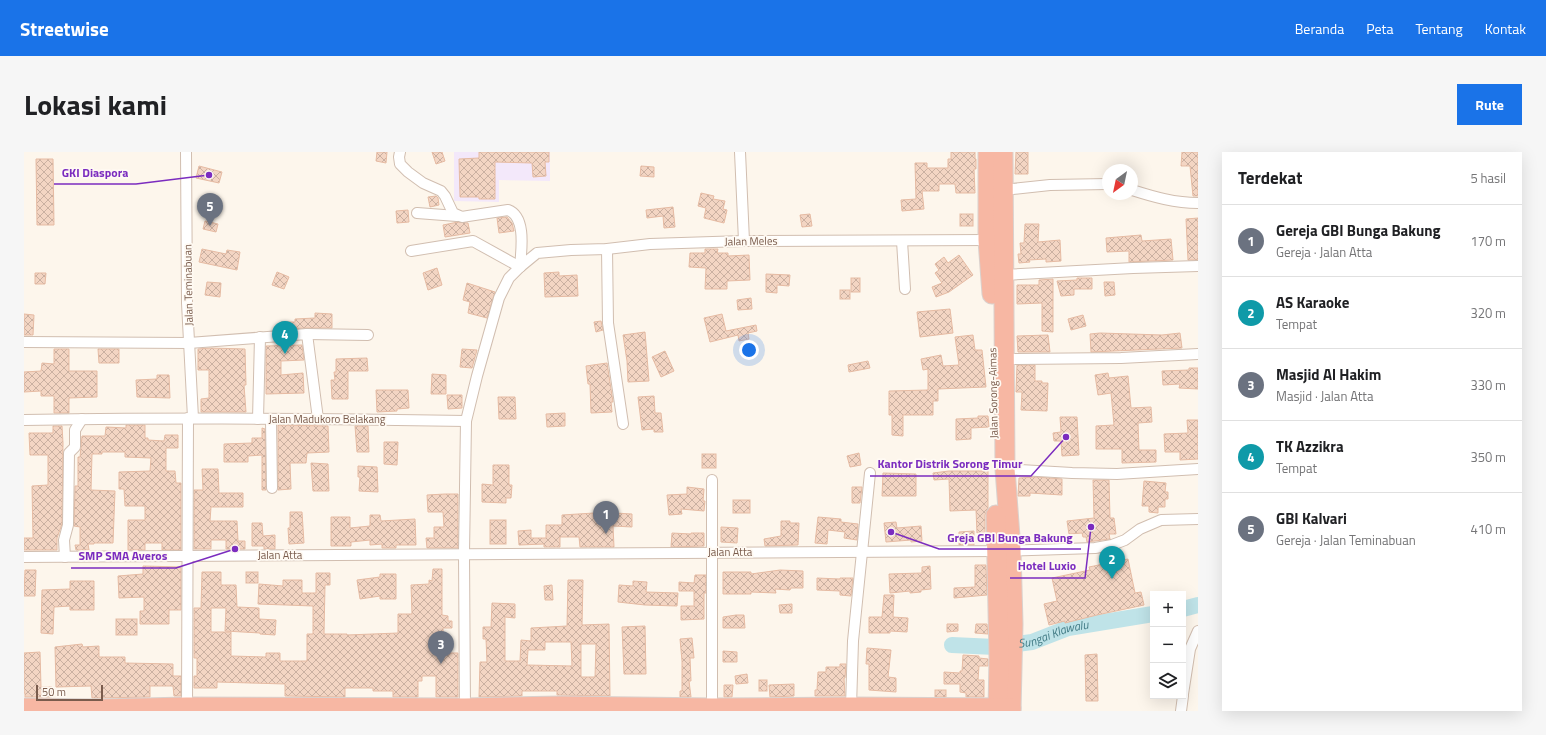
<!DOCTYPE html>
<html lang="id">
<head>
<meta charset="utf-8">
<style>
	body { margin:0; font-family:"Titillium Web",sans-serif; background:#f6f6f6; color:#202124 }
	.controls { position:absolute; right:12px; bottom:12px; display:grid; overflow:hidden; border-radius:0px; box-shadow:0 4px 16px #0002 }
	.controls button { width:36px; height:36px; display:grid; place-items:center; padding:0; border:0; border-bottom:1px solid #e0e0e0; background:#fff; color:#202124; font:20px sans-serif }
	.compass { position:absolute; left:1078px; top:12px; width:36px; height:36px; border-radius:50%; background:#fff; box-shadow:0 4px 16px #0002; rotate:213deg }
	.scale { position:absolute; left:12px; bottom:10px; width:67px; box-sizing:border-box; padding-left:4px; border:2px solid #7a5c4d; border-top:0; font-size:11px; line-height:14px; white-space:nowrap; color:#7a5c4d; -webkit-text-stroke:3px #fffaf3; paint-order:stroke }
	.you { position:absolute; left:725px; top:198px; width:14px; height:14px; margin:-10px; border:3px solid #fff; border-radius:50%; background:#1a73e8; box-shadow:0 0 0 6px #1a73e833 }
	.badge { display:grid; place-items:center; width:26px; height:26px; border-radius:50%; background:#1a73e8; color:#fff; font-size:13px; font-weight:700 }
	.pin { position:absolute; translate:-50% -33px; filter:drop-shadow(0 1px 2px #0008) }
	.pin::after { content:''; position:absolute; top:21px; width:14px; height:12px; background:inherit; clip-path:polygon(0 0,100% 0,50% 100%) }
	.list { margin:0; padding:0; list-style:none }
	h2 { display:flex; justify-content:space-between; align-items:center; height:52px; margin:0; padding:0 16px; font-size:17px }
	h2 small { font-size:13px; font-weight:400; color:#757577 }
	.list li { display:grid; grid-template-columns:26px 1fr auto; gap:12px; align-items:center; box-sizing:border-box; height:72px; padding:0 16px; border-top:1px solid #e0e0e0 }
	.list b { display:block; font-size:15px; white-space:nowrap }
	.list p { margin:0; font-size:13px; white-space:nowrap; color:#757577 }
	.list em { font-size:13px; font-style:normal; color:#757577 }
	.icon { flex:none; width:22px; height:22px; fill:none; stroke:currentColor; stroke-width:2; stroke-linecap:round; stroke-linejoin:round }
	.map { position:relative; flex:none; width:1174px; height:559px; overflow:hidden; border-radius:0px }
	header { display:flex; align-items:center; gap:24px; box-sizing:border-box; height:56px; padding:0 20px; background:#1a73e8; color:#fff }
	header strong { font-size:19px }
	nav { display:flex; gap:22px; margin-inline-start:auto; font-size:14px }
	.intro { display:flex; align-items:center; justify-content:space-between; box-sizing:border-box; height:96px; padding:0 24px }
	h1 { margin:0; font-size:28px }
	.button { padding:10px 18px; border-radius:0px; background:#1a73e8; color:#fff; font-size:14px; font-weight:700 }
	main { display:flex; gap:24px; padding:0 24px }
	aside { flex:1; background:#fff; border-radius:0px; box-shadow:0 4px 16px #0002 }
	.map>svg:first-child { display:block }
	.education { fill:#f3e8fa; fill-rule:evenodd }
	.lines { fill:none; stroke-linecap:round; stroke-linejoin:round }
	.river { stroke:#bfe3e8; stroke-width:16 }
	.building { fill:url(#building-cross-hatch); stroke:#e6bba3; fill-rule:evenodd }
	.street-casing { stroke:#d1beb0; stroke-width:12 }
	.highway-casing { stroke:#dad1cd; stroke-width:21 }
	.street { stroke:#fff; stroke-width:10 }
	.highway { stroke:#f7b7a3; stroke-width:19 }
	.labels { text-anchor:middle; stroke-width:3.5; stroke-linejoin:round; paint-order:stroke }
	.street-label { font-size:11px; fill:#7a5c4d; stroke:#fffaf3 }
	.water-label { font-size:12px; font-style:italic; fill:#437c86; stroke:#fffaf3 }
	.leader { fill:none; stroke:#7b2cbf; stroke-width:1.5 }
	.callout-dot { fill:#7b2cbf; stroke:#fffaf3; stroke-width:1.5 }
	.callout-label { font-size:12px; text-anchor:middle; font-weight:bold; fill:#7b2cbf; stroke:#fffaf3; stroke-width:3.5; stroke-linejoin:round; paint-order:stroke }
</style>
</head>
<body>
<header>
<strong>Streetwise</strong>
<nav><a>Beranda</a><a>Peta</a><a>Tentang</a><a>Kontak</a></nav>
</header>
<div class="intro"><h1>Lokasi kami</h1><a class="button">Rute</a></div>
<main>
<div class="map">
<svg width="1174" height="559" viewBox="0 0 1174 559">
	<defs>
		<pattern id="building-cross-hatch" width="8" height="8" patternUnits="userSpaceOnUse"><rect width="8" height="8" fill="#f3d5c3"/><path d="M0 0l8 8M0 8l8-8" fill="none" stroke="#cab0a1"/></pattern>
	</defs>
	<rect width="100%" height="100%" fill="#fdf6ec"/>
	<path class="education" d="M430,0H455V47H471V0L474,10L511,11L525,10V0H526V29L475,28V50L430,49ZM436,7H451L452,45H437Z"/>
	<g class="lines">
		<g class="river">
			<path d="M1159,457L1174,453"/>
			<path id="s1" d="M928,493L971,495L1008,490L1044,476L1129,462"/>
		</g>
	</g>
	<g class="building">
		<path d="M353,0H363L362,11L352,9Z"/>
		<path d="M408,0H418L421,9L412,12Z"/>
		<path d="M455,0H525V10H521L522,24L509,25L508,11L471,10V47H455V45H436L435,7L455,6Z"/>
		<path d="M927,0H951V7H952V17H950L951,41H932L931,32H915V39H898L900,57L878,59L877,48L892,47L891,11H903V16H924V7H927Z"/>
		<path d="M992,0H1004V22H991Z"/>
		<path d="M1158,0H1174V44H1169L1166,14H1157Z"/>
		<path d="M12,7H29L30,73H13Z"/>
		<path d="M175,14L198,20L195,31L172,26Z"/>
		<path d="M617,14L630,15V25L616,24Z"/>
		<path d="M677,41L690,44L689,47L701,49L699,57L703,58L700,71L680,66L682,56L674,54Z"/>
		<path d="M412,44L414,46L415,53L406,55L404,45Z"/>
		<path d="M649,55L651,75L640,76L639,64L623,66L622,58Z"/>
		<path d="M384,58L385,70L373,71L372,59Z"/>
		<path d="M786,62L788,74L778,75L776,63Z"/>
		<rect x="936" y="62" width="13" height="12"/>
		<path d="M483,65L488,71L490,79L475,81L473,66Z"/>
		<path d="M1174,66V108H1164L1162,67Z"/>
		<path d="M181,69L194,72L192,80L179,77Z"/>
		<path d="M434,70L444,71L446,81L421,85L419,73Z"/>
		<path d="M1001,72H1015L1014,90L1036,88L1037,109L1022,110V107L1005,108L1006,110L995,111L994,102H997L996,91H1000Z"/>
		<path d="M1117,83L1118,89L1147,87L1149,108L1105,110V99L1083,100L1082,86Z"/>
		<path d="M178,97L202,102L203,98L216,100L213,118L175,110Z"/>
		<path d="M681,97H694L693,101H704V104L725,103L726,128L703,129V137H681L682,116L665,115L666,101H681Z"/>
		<path d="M935,103L949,123L925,140L912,145L908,135L918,131L911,121L915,118L911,112L920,105L924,111Z"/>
		<path d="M413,116L418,133L404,138L399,121Z"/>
		<path d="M253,120L265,125L260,137L248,133Z"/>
		<path d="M535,120V124L553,123L554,144L521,145L520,121Z"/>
		<path d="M11,121H22L21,132H11Z"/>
		<path d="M742,122L766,123L765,134L753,133V141L742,140Z"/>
		<rect x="827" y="126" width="9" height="14"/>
		<path d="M1053,126H1068V137H1050V143L1037,144L1033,129L1053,128Z"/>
		<path d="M1029,127V180L1018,179V151L993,152V133H1015V128Z"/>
		<path d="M183,130L197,131L196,145L181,143Z"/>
		<path d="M1080,130H1090L1091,143L1081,144Z"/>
		<path d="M443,131L471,140L463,166L444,161L446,150L439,148Z"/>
		<rect x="816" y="138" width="10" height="9"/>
		<path d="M727,146L728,157L714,158L713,148Z"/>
		<path d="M926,157L929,181L896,185L893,160Z"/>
		<path d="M291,161L308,162V176H283L257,177V170H271V167L291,166Z"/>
		<path d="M0,162L10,163L9,183H0Z"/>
		<path d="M698,162L702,179L732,173L733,179L724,181L725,187L715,189L714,183L686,190L680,166Z"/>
		<path d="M1059,163L1062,174L1047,178L1044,167Z"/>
		<path d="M577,169L579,178L572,180L570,170Z"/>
		<path d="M621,180L625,229L604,230L603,209L599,183Z"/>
		<path d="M1076,181L1138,183L1156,181L1158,196L1067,200L1066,182Z"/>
		<path d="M949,183L951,198H958L962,235L914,237V249H909V263H879V284L868,283V263H865V239L904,238V217L899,218L897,207L917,203L919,214L935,213L931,185Z"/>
		<path d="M1024,183L1026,200H994L993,184Z"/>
		<path d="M278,193L280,208L257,209V223L279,221L280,241L242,242V194Z"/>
		<path d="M186,196L221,197L222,233H220L222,260H177V247L185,246V218H174V197Z"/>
		<path d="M30,197H45V219H73V245L45,246V261H30V244H17V239L0,240V220L17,219L18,211L30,212Z"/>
		<path d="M74,197H95V211H75Z"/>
		<path d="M438,197L453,198L448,216L436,215Z"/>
		<path d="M641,199L650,219L637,225L628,205Z"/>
		<path d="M343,206L344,219H324V247H308L307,228H311L310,220H312V207Z"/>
		<path d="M844,209L846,216L825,220L824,213Z"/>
		<path d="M583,211L589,250H587L588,260L567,261L566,232H564L562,214Z"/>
		<path d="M993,213H1011V229H1018V231H1024L1023,259L997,258L998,240H992Z"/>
		<path d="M1165,216H1174V237L1155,236L1156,232L1139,233L1138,219L1165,218Z"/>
		<path d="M1084,221L1085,226L1104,224L1107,256L1127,255L1128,270L1114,271L1115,298H1132V310L1098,311V297H1072V274L1090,273L1087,241L1074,243L1071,223Z"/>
		<path d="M408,222L422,223V242H407Z"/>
		<path d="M133,223H145L146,246L113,245L112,228L133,227Z"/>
		<path d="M352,238H384L385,256L373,257V259L353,260Z"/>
		<path d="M423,243H438V256L424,257Z"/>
		<path d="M630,244L631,261H637L639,280H630V277L618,278L614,245Z"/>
		<path d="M474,245H491L492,267H475Z"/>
		<path d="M541,261V274L523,275L522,262Z"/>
		<path d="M954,264H964L965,275L947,276V287L932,288V267L954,266Z"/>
		<path d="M1036,265H1053L1055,303L1038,304L1037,289H1030L1029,281L1037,280Z"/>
		<path d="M1163,268H1174V307L1156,308V300H1141L1140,282L1164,281Z"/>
		<path d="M102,273H121V286H124V288L140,289L141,283H154V296H142V319H151L152,331H157V398H138V391H121V398H104V368H121V354H101L100,337H95V320L126,319L127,306L101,305V300H78V302H68L67,338L91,339L89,391H70V392H64L65,398H52L51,393H56V375L50,374L51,334H54V305H56L58,284H81L82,275L102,276Z"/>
		<path d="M254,273L304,274L305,300L283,301L282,311H266L267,337L254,338Z"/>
		<path d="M29,274H38L39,291L38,372L33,386V398H0V386H9L8,334L24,333V303H6L5,281H29Z"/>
		<path d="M331,274H344L345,300H333Z"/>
		<path d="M238,276L241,277L242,338H238V303L224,304V310H200V292L228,291V286H238Z"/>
		<path d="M360,290H374L373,313L360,312Z"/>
		<path d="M835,301L837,313L826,315L823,304Z"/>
		<rect x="678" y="302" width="14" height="14"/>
		<path d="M287,311L304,312L305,339H289Z"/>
		<path d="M469,313H485V333H488L487,346H482V351L458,350V332L469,333Z"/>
		<path d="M334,314L353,315L354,340L335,339L336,325H334Z"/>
		<path d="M178,317H194L195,341H219V355H187L186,369H213L214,389H221V397H202V388H187V397H170V338H179Z"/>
		<path d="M925,319H964V356L961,363V381H953L952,358L926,359L925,327L910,328L909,321Z"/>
		<path d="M859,321L892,322V344H858Z"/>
		<path d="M1012,325L1038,327V343L1006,341V344H994L995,326Z"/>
		<path d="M1069,328H1085L1086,366H1090L1092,382H1085L1086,387L1063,390L1062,385H1059L1058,381L1045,382L1043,369L1070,366Z"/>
		<path d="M1120,329L1142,331L1141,340H1144V347H1141V355H1134V361L1125,360V354H1118Z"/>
		<path d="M663,335L680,337L679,349H681L680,359L657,357L658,362L645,363L643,343L663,342Z"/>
		<path d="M828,335H838L836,351H828Z"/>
		<path d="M421,342H434V396H403L402,386H410V375H420L419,360H404L403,343Z"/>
		<rect x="709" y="348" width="17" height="13"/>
		<path d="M266,360H278L280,391L265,392L264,376H266Z"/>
		<path d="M570,361V366L591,365V361L608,362V375L589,374L590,395H556L555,385H536V395H520V392L495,393L494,379L507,378V386H522V373H538V363Z"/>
		<path d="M346,363H356L357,369L391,367L392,393H372V396H358V392L346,393V388L327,390V394H307V365H326V376L346,374Z"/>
		<path d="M794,365L817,367V370L834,372L833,388L820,386L821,380L804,378L803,392L791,391Z"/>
		<rect x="466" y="368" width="16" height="24"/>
		<path d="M757,369H766V371H775L774,393L741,394L740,387L757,384Z"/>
		<path d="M872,370L873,376L897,374L898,389L887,390V388L862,390L860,371Z"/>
		<path d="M228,371H238L239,384L251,383V397H240V394H228Z"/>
		<path d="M697,375L714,376L713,391L697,390Z"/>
		<path d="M950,379V393H935V380Z"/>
		<path d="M648,381L667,382V381H680V394L647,395Z"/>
		<path d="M1104,407L1111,441L1117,440L1120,453L1073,463L1041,471V469L1025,473L1020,452L1033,449L1028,426L1066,418L1065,415Z"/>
		<path d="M951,413H962L963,443L930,446V436L951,435Z"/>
		<path d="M119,414L157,415V458H145V472H116V459H120V445L95,446L94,424L119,422Z"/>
		<path d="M906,414L907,437L897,438V440L886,441V439L866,441L865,422L898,421V415Z"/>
		<path d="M409,417H418V463L424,464V469H428V476H419V483H417L416,501H434V545H412V524H398V529H394V545H369V539H349V536H321V545L261,544V532L193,530V536H170V524H173V506H170V456H177L178,420H197V433H212L213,455L235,456V467L252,468L251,483L236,482V481L201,479L202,456H187V480H207V504L242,505V501H256V509H283V482H289V454L234,452L235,432L259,434V428H278V441H292V421H306V433H301L300,482H323V483L374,481V462H388L387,433L405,432V428L408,429Z"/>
		<path d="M1,418H12L11,444H0Z"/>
		<path d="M756,418L779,419V436H767L766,438L751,437L752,441L727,440V442H699V420H727V422Z"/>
		<rect x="222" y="420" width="12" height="11"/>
		<path d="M356,422H372V447H356V444L336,447L333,428L356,425Z"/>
		<path d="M671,423H682V441H680V467L657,468V454H670V439H655V430L670,431Z"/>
		<path d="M793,426L816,427V426H829L827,444L816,443V439L793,438Z"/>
		<path d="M544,428H559L558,473L585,472L586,544L533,543V539H498V544L455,545L456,510H463L462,487H459V475H467L468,451L491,452V466L481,465V509H496L497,488L507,489V476L543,474ZM521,490H547L548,514L503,513L504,498H521ZM557,492H572L571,525H557Z"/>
		<path d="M46,429H70V458H46V454L30,455L29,482L17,481L18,438L46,437Z"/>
		<path d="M609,429L623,430L622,440L654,441L653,454L621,453L594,450L595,433L609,434Z"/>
		<path d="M528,433L529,448H521L520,434Z"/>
		<path d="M860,443H870L869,465L884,466L883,480L866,479V481H845V465H858Z"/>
		<path d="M768,452V461H756L755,453Z"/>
		<path d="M712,463H720L721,476H699V465Z"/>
		<rect x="92" y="467" width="21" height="16"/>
		<path d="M923,472H934V479L923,480Z"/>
		<path d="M952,472H963L964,482L951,481Z"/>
		<path d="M621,474L622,522H600L598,475Z"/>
		<path d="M668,486L670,506H666L667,529H665L667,545H656V539H658V509L656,487Z"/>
		<path d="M58,492L59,495L75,494V505H101V511L149,512V524H157V544H150L149,534H126V545L74,546H68L67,534L32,535L31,495Z"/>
		<path d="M843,496L867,498L864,525L872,526V540L845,538V512H842Z"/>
		<path d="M699,499L713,500V510H699Z"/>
		<path d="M16,500L17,535H28V545H1V541H0V501Z"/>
		<path d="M1073,502L1074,549H1062L1061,503Z"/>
		<path d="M939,503L955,504V506L964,507V514H955L954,528H960V545H942V541L936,540V532H920V520L936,521V519H938Z"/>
		<path d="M816,512H822L821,526H820L821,544H791V538H793L794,520H802V515H816Z"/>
		<path d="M723,522L724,531L712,532L711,524Z"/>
		<rect x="735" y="528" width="8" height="11"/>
		<path d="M770,532V544L746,545L745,533Z"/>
		<path d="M700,533H709L708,545H700Z"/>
		<rect x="911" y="538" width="11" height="7"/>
	</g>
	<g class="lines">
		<g class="street-casing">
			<g id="street">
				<path d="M162,0L163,151L169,266"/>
				<path d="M376,0L375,5L376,12L384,20L399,31L417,39L421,44L429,61L438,65L444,64L484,58C503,65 497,100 496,115"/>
				<path d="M716,0L720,89"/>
				<path d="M979,38L1026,33L1084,32"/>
				<path d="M1108,38C1130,45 1151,51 1174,51"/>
				<path d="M393,61L433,64"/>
				<path d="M878,89L881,137"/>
				<path d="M583,97L584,171L599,272"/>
				<path d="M387,99L449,89L496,115"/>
				<path d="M980,123L1109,116L1174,114"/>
				<path d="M283,182L344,183"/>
				<path d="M0,190L165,191L283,182L294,267"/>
				<path d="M980,207L1097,206L1174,202"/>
				<path d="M234,267L236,185"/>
				<path d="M0,268C147,266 295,266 442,269"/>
				<path d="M247,268L248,336"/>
				<path d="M981,317L1048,321L1093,322L1174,317"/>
				<path d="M0,405L973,399L1071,396L1088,393L1101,388L1116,377L1137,368L1174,367"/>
				<path d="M41,405L40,388L44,373L45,301L51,295V278L58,267"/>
				<path d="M1159,542L1166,497L1174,479"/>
				<path d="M827,555L829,489L846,321"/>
				<path d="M688,556V328"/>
				<path d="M163,558L164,266"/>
				<path d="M441,559L440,402L442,269L453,224L475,146L485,126L496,115L513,101L547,98L583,97L626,92L720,89L964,88"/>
				<path d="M1157,559L1159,544"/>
			</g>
		</g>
		<g class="highway-casing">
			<g id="highway">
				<path d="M964,0V88L968,142"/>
				<path d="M979,0L981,317L987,398L989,472L987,559"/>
				<path d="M972,363L975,505L974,559"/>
				<path d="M0,556L74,557L163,555L441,556L536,554L688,556L827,555L987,556"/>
			</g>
		</g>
		<use href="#street" class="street"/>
		<use href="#highway" class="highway"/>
	</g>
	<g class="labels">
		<g class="street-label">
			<text transform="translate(727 89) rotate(-1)" y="4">Jalan Meles</text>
			<text transform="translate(164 133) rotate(-91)" y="4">Jalan Teminabuan</text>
			<text transform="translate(969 241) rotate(-91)" y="4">Jalan Sorong-Aimas</text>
			<text x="303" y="271">Jalan Madukoro Belakang</text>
			<text x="706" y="404">Jalan Atta</text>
			<text x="256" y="407">Jalan Atta</text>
		</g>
		<g class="water-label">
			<text dy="4" stroke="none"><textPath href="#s1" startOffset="103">Sungai Klawalu</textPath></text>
		</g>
	</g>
	<path class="leader" d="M185 23L112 32H30M1042 285L1007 324H846M867 380L915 397H1057M211 397L152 416H47M1067 375L1061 426H986"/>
	<g class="callout-dot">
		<circle cx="185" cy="23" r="4"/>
		<circle cx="1042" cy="285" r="4"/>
		<circle cx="867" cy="380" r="4"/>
		<circle cx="211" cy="397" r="4"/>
		<circle cx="1067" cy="375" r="4"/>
	</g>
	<g class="callout-label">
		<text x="71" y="25">GKI Diaspora</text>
		<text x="926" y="316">Kantor Distrik Sorong Timur</text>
		<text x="986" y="390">Greja GBI Bunga Bakung</text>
		<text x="99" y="408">SMP SMA Averos</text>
		<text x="1023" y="418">Hotel Luxio</text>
	</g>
</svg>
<div class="controls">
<button>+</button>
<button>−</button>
<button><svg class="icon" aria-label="layers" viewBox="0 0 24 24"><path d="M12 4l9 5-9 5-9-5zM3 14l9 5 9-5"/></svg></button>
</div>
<svg class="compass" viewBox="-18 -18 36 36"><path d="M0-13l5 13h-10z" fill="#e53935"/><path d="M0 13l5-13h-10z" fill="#757577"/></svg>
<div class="scale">50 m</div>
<div class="you"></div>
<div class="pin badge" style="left:582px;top:382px;background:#6b7280">1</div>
<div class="pin badge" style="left:1088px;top:427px;background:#0f9aa8">2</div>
<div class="pin badge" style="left:417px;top:512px;background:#6b7280">3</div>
<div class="pin badge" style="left:261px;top:202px;background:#0f9aa8">4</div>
<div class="pin badge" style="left:186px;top:74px;background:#6b7280">5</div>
</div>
<aside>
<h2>Terdekat<small>5 hasil</small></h2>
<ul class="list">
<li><span class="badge" style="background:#6b7280">1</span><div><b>Gereja GBI Bunga Bakung</b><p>Gereja · Jalan Atta</p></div><em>170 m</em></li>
<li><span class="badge" style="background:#0f9aa8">2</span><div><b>AS Karaoke</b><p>Tempat</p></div><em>320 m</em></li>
<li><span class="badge" style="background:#6b7280">3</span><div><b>Masjid Al Hakim</b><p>Masjid · Jalan Atta</p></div><em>330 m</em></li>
<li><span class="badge" style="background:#0f9aa8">4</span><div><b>TK Azzikra</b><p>Tempat</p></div><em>350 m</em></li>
<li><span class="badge" style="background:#6b7280">5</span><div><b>GBI Kalvari</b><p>Gereja · Jalan Teminabuan</p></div><em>410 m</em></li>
</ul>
</aside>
</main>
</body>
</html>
